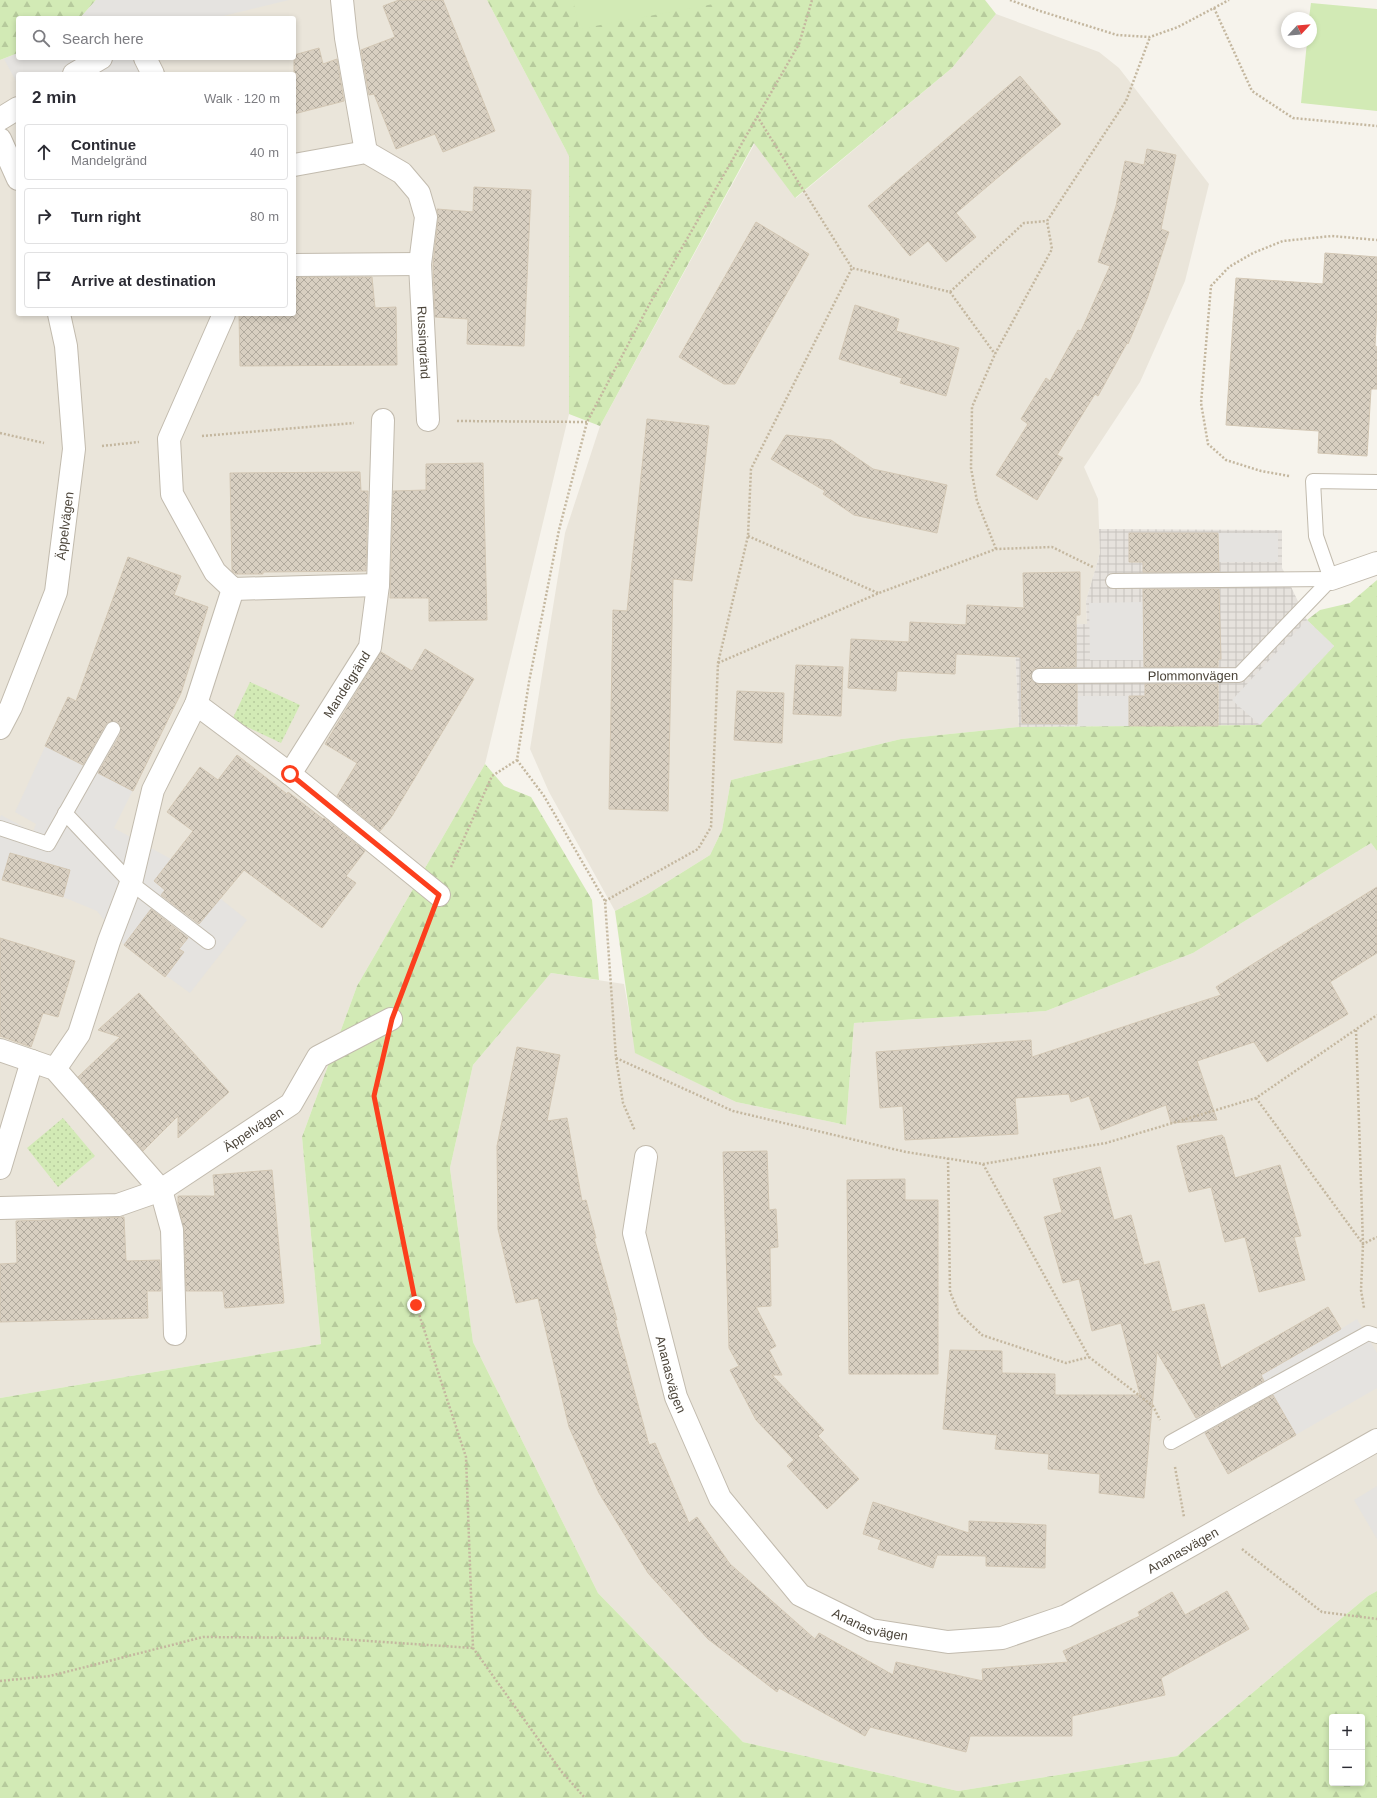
<!DOCTYPE html>
<html lang="en">
<head>
<meta charset="utf-8">
<style>
	body { margin:0; font-family:Arial,sans-serif; background:#f7f7f7; color:#2b2b33 }
	.controls { position:absolute; right:12px; bottom:12px; display:grid; overflow:hidden; border-radius:4px; box-shadow:0 2px 6px #0003 }
	.controls button { width:36px; height:36px; display:grid; place-items:center; padding:0; border:0; border-bottom:1px solid #e1e1e2; background:#fff; color:#2b2b33; font:20px sans-serif }
	.compass { position:absolute; left:1281px; top:12px; width:36px; height:36px; border-radius:50%; background:#fff; box-shadow:0 2px 6px #0003; rotate:64deg }
	.stop { position:absolute; width:12px; height:12px; margin:-9px; border:3px solid #fc3f1d; border-radius:50%; background:#fff }
	.stop.end { background:#fc3f1d; border-color:#fff; box-shadow:0 1px 4px #0008 }
	.list { margin:0; padding:0; list-style:none }
	h2 { display:flex; justify-content:space-between; align-items:center; height:52px; margin:0; padding:0 16px; font-size:17px }
	h2 small { font-size:13px; font-weight:400; color:#7c7c81 }
	.list li { display:grid; grid-template-columns:26px 1fr auto; gap:12px; align-items:center; box-sizing:border-box; height:56px; margin:0 8px 8px; padding:0 8px; border:1px solid #e1e1e2; border-radius:4px }
	.list b { display:block; font-size:15px; white-space:nowrap }
	.list p { margin:0; font-size:13px; white-space:nowrap; color:#7c7c81 }
	.list em { font-size:13px; font-style:normal; color:#7c7c81 }
	.icon { flex:none; width:22px; height:22px; fill:none; stroke:currentColor; stroke-width:2; stroke-linecap:round; stroke-linejoin:round }
	.map { position:relative; flex:none; width:1377px; height:1798px; overflow:hidden }
	.search { position:absolute; background:#fff; box-shadow:0 2px 6px #0003; left:16px; top:16px; width:280px; height:44px; display:flex; align-items:center; gap:10px; box-sizing:border-box; padding:0 14px; border-radius:4px; color:#7c7c81; font-size:15px }
	.panel { position:absolute; background:#fff; box-shadow:0 2px 6px #0003; left:16px; top:72px; width:280px; height:244px; border-radius:4px }
	.map>svg:first-child { display:block }
	.residential { fill:#eae5da; fill-rule:evenodd }
	.industrial { fill:url(#industrial-grid) }
	.forest { fill:url(#forest-firs); fill-rule:evenodd }
	.park { fill:url(#park-dots) }
	.pitch { fill:#d2eab5 }
	.parking { fill:#e5e3e0 }
	.building { fill:url(#building-cross-hatch); stroke:#d3c7b4 }
	.lines { fill:none; stroke-linecap:round; stroke-linejoin:round }
	.lane-casing { stroke:#c2bbae; stroke-width:16 }
	.street-casing { stroke:#c2bbae; stroke-width:24 }
	.path { stroke:#c4b79f; stroke-width:2.5; stroke-dasharray:2 2; stroke-linecap:butt }
	.lane { stroke:#fff; stroke-width:14 }
	.street { stroke:#fff; stroke-width:22 }
	.route { stroke:#fc3f1d; stroke-width:5 }
	.labels { text-anchor:middle; stroke-width:3; stroke-linejoin:round; paint-order:stroke }
	.street-label { font-size:13px; fill:#4b4439; stroke:#fff }
</style>
</head>
<body>
<div class="map">
<svg width="1377" height="1798" viewBox="0 0 1377 1798">
	<defs>
		<pattern id="industrial-grid" width="8" height="8" patternUnits="userSpaceOnUse"><rect width="8" height="8" fill="#e6e2dd"/><path d="M0 4h8M4 0v8" fill="none" stroke="#c7c3be"/></pattern>
		<pattern id="forest-firs" width="22" height="20" patternUnits="userSpaceOnUse"><rect width="22" height="20" fill="#d2eab5"/><path d="M5 1l3.5 6h-7zM16 11l3.5 6h-7z" fill="#b6ca9c"/></pattern>
		<pattern id="park-dots" width="8" height="8" patternUnits="userSpaceOnUse"><rect width="8" height="8" fill="#d2eab5"/><path d="M2 2h.1M6 6h.1" fill="none" stroke="#b6ca9c" stroke-width="1.8" stroke-linecap="round"/></pattern>
		<pattern id="building-cross-hatch" width="8" height="8" patternUnits="userSpaceOnUse"><rect width="8" height="8" fill="#d8cfc1"/><path d="M0 0l8 8M0 8l8-8" fill="none" stroke="#b1aa9e"/></pattern>
	</defs>
	<rect width="100%" height="100%" fill="#f6f3ec"/>
	<g class="residential">
		<path d="M96,0H487L569,156V414L485,764L357,986L302,1137L321,1344L0,1398V60L18,53V58H294V18H80ZM18,74H294V314H18Z"/>
		<path d="M996,14L1099,52L1119,68L1209,184L1185,281L1140,382L1084,467L1098,499L1100,553L1086,601L1087,624L1014,626L1019,727L901,739L731,780L722,830L710,855L646,895L615,911L549,792L530,749L565,533L600,426L755,143L796,198L952,68Z"/>
		<path d="M1371,843L1377,851V1591L1368,1596L1177,1756L958,1791L743,1742L598,1593L473,1342L450,1168L473,1065L551,973L624,984L636,1053L736,1102L846,1125L854,1023L1046,1011L1193,953Z"/>
	</g>
	<path class="industrial" d="M1099,529L1282,530V568L1307,620L1334,646L1260,725L1019,727L1014,626L1087,624L1086,601L1100,553Z"/>
	<g class="forest">
		<path d="M0,0H96L80,18H18V53L0,60Z"/>
		<path d="M487,0H985L996,14L952,68L795,198L754,143L600,426L569,414V156Z"/>
		<path d="M1377,580V851L1371,843L1193,953L1046,1011L854,1023L846,1125L736,1102L635,1053L615,911L646,895L710,855L722,830L731,780L901,739L1019,727L1260,725L1334,646L1307,620L1320,610L1350,603Z"/>
		<path d="M485,764L504,786L531,797L592,900L599,980L551,973L473,1065L450,1168L473,1342L598,1593L743,1742L958,1791L1177,1756L1368,1596L1377,1591V1798H0V1398L321,1344L302,1137L357,986ZM1332,1717H1362V1783H1332Z"/>
	</g>
	<g class="park">
		<path d="M250,682L300,705L281,743L232,720Z"/>
		<path d="M63,1118L95,1156L58,1187L27,1148Z"/>
	</g>
	<g class="pitch">
		<path d="M573,0H735L579,29Z"/>
		<path d="M1311,3L1377,9V111L1301,103L1307,42H1311V18H1309Z"/>
	</g>
	<g class="parking">
		<path d="M96,0H289L215,18H80Z"/>
		<path d="M18,53V58H156L153,74H18V85L4,59Z"/>
		<path d="M1218,533H1278V562H1219Z"/>
		<path d="M1143,602L1144,660H1090L1089,603Z"/>
		<path d="M1307,620L1334,646L1260,725L1232,700Z"/>
		<rect x="1077" y="696" width="52" height="30"/>
		<path d="M68,697L157,742L114,828L171,859L247,920L190,993L124,945L97,911L63,897L0,879V818L1,815L33,832L36,824L15,812Z"/>
		<path d="M1328,1307L1341,1329L1357,1319L1377,1353V1388L1228,1474L1180,1392Z"/>
		<path d="M1377,1486V1539L1354,1500Z"/>
	</g>
	<g class="building">
		<path d="M399,0H443L495,131L443,152L435,134L396,149L374,94L369,95L361,50L395,37L383,6Z"/>
		<path d="M319,48L323,64L337,59L344,101L294,114V55Z"/>
		<path d="M1020,76L1061,124L956,213L976,237L946,262L928,241L910,256L868,206Z"/>
		<path d="M1147,149L1176,155L1161,229L1169,232L1147,299L1128,344L1127,343L1098,396L1095,394L1057,455L1063,458L1037,500L996,475L1028,424L1021,419L1046,378L1050,381L1078,330L1081,331L1110,266L1098,262L1116,206L1125,161L1144,165Z"/>
		<path d="M474,187L531,190L524,346L467,344L468,319L435,317L433,264L438,219L437,209L473,212Z"/>
		<path d="M756,222L809,254L735,384H724L679,357Z"/>
		<path d="M1325,253L1377,257V310L1375,346L1377,347V389H1371L1367,456L1318,453L1319,431L1226,425L1236,278L1323,284Z"/>
		<path d="M294,277H372L375,308L396,307L397,365L240,366L239,314H294Z"/>
		<path d="M855,305L899,319L896,331L959,348L946,396L900,383L902,378L839,359Z"/>
		<path d="M647,419L709,426L692,581L673,579L668,811L609,809L613,610L627,611Z"/>
		<path d="M786,435L831,440L873,469L947,485L937,533L854,515L823,494L825,491L771,459Z"/>
		<path d="M483,463L487,620L429,621V598H390L393,491L426,490V464Z"/>
		<path d="M360,472L361,491H368L366,571L263,572V574H236L232,571L230,473Z"/>
		<path d="M1129,533H1218L1219,572H1143V562H1129Z"/>
		<path d="M128,557L181,576L174,595L208,607L181,693L133,791L98,773L121,733L120,725L117,721L109,722L106,724L83,765L45,746L68,697L76,701Z"/>
		<path d="M1080,572V615H1076V667L1039,668L1034,669L1031,676L1032,681L1039,684H1077V724L1022,723L1021,657L956,654L955,674L897,671L896,691L848,688L851,639L909,642L910,622L966,625L967,605L1024,608L1023,573Z"/>
		<path d="M1143,589H1219L1221,659H1218V667H1144Z"/>
		<path d="M425,649L474,679L392,816L380,831L337,796L357,763L325,744L381,652L412,671Z"/>
		<path d="M796,665L843,667L841,716L793,714Z"/>
		<path d="M1145,684H1218V726H1129V696H1145Z"/>
		<path d="M737,691L784,693L782,743L734,740Z"/>
		<path d="M237,755L287,794L288,792L323,819L324,818L365,851L346,876L356,883L322,928L244,870L199,924L161,895L165,890L154,881L193,831L167,812L200,767L218,780Z"/>
		<path d="M10,853L70,870L63,897L2,880Z"/>
		<path d="M1377,887V953L1330,982L1348,1014L1267,1062L1254,1042L1197,1061L1217,1120L1171,1123L1166,1105L1101,1130L1089,1096L1071,1102L1069,1094L1015,1098L1018,1134L905,1140L903,1106L880,1108L876,1052L1031,1040L1032,1057L1165,1013L1221,995L1216,987Z"/>
		<path d="M151,909L188,938L179,949L184,952L165,977L124,945Z"/>
		<path d="M0,938L75,961L58,1017L43,1013L31,1047L0,1036Z"/>
		<path d="M139,993L229,1092L178,1138V1116L143,1151L78,1077L120,1037L98,1030Z"/>
		<path d="M517,1047L560,1055L547,1121L567,1118L582,1201L586,1200L596,1238H594L617,1320H615L649,1445L655,1443L689,1523L697,1517L730,1564L815,1639L819,1633L893,1675L896,1662L983,1681L982,1669L1068,1662L1063,1651L1140,1616L1138,1612L1172,1592L1185,1615L1227,1591L1249,1629L1161,1678L1165,1695L1072,1716V1736H970L966,1752L870,1727L865,1736L779,1688L777,1692L708,1639L648,1573L599,1493L569,1427L538,1298L516,1303L498,1229L497,1146Z"/>
		<path d="M1222,1135L1223,1137H1224L1235,1178L1280,1165L1301,1236L1294,1237L1305,1280L1259,1292L1245,1237L1225,1242L1211,1187L1189,1192L1177,1146Z"/>
		<path d="M767,1151L769,1210L776,1209L778,1247L770,1248L771,1306L756,1307L776,1346L769,1350L782,1375H772L824,1430L818,1436L859,1479L827,1509L787,1466L794,1460L756,1420L730,1370L739,1366L729,1348L723,1152Z"/>
		<path d="M1100,1167L1114,1220L1131,1215L1144,1265L1159,1261L1172,1312L1204,1304L1221,1368L1328,1307L1341,1329L1261,1375L1264,1381L1196,1418L1157,1352L1144,1498L1099,1493L1100,1474L1048,1469L1049,1454L995,1449L997,1435L943,1429L950,1350L1002,1351V1373L1055,1374V1395H1140L1121,1323L1092,1331L1079,1279L1063,1283L1044,1217L1062,1212L1053,1179Z"/>
		<path d="M272,1170L284,1303L225,1308L223,1291H186L184,1229L178,1205V1196H215L213,1175Z"/>
		<path d="M905,1179V1200H938V1374H849L847,1180Z"/>
		<path d="M124,1217L126,1261L160,1260L161,1291H147L148,1318L0,1322V1264L17,1263L16,1221Z"/>
		<path d="M1273,1395L1296,1435L1228,1474L1205,1433Z"/>
		<path d="M873,1502L969,1533V1521L1046,1525L1045,1568L986,1566V1556L937,1555L933,1568L878,1549L881,1540L863,1534Z"/>
	</g>
	<g class="lines">
		<g class="lane-casing">
			<g id="lane">
				<path d="M1331,579L1316,536L1313,481L1377,482"/>
				<path d="M1113,581L1331,579"/>
				<path id="s1" d="M1039,676L1239,675L1331,579"/>
				<path d="M65,813L131,883L208,942"/>
				<path d="M0,828L48,844L113,729"/>
				<path d="M1171,1442L1368,1333L1377,1336"/>
			</g>
		</g>
		<g class="street-casing">
			<g id="street">
				<path d="M342,0L346,38L366,152"/>
				<path d="M145,58L153,74"/>
				<path d="M74,74L101,58"/>
				<path d="M0,119L18,108"/>
				<path d="M0,139L18,179"/>
				<path id="s2" d="M294,165L366,152L402,173L419,193L426,217L420,264L428,420"/>
				<path d="M294,265L420,264"/>
				<path d="M224,314L169,439L172,494L215,572L233,589L378,585"/>
				<path d="M1331,579L1377,563"/>
				<path d="M196,704L290,774L439,895"/>
				<path id="s3" d="M0,728L11,707L56,592L74,449L66,346L59,314"/>
				<path id="s4" d="M290,774L370,647L378,585L383,420"/>
				<path d="M0,1050L55,1069L161,1190L172,1230L175,1334"/>
				<path d="M55,1069L79,1034L109,941L131,883L153,790L196,704L233,589"/>
				<path id="s5" d="M646,1157L634,1233L676,1397L720,1498L800,1595L871,1630L948,1642L1002,1638L1066,1616L1377,1440"/>
				<path d="M0,1168L32,1061"/>
				<path id="s6" d="M0,1208L118,1205L161,1190L291,1104L318,1057L391,1019"/>
			</g>
		</g>
		<g class="path">
			<path d="M1010,0L1040,11L1117,35L1150,37L1178,27L1229,0"/>
			<path d="M1214,8L1252,91L1293,118L1377,126"/>
			<path d="M757,116L852,268L950,292L995,354"/>
			<path d="M950,292L1024,223L1047,221"/>
			<path d="M457,421L587,422"/>
			<path d="M0,433L44,443"/>
			<path d="M202,436L354,423"/>
			<path d="M102,446L139,442"/>
			<path d="M1289,476L1261,471L1226,460L1208,444L1201,403L1211,286L1229,267L1253,253L1283,241L1332,236L1377,240"/>
			<path d="M748,536L878,593"/>
			<path d="M996,549L977,501L971,468L972,407L995,354L1052,249L1047,221L1126,101L1150,37"/>
			<path d="M718,663L879,593L996,549L1052,547L1093,567"/>
			<path d="M517,760L544,796L605,901L616,1058L623,1103L635,1131"/>
			<path d="M451,867L492,776L517,760L529,682L559,530L587,422L649,305L799,44L812,0"/>
			<path d="M605,901L698,849L711,827L718,663L748,536L751,469L852,268"/>
			<path d="M401,993L429,921"/>
			<path d="M1356,1030L1363,1244L1361,1290L1364,1308"/>
			<path d="M383,1057L374,1096L416,1305L466,1457L473,1648L561,1771L585,1798"/>
			<path d="M616,1058L733,1111L906,1152L983,1164L1106,1143L1256,1098L1377,1015"/>
			<path d="M1256,1098L1363,1244L1377,1237"/>
			<path d="M948,1158L950,1292L959,1313L982,1335L1066,1363L1089,1357"/>
			<path d="M983,1164L1089,1357L1153,1406L1160,1420"/>
			<path d="M1175,1467L1184,1517"/>
			<path d="M1242,1549L1322,1612L1377,1619"/>
			<path d="M0,1681L50,1676L203,1637L324,1638L473,1648"/>
		</g>
		<use href="#lane" class="lane"/>
		<use href="#street" class="street"/>
	</g>
	<g class="lines">
		<path class="route" d="M290,774L439,895L392,1019L374,1096L416,1305"/>
	</g>
	<g class="labels">
		<g class="street-label">
			<text dy="5" stroke="none"><textPath href="#s2" startOffset="292">Russingränd</textPath></text>
			<text dy="5" stroke="none"><textPath href="#s3" startOffset="214">Äppelvägen</textPath></text>
			<text dy="5" stroke="none"><textPath href="#s1" startOffset="154">Plommonvägen</textPath></text>
			<text dy="5" stroke="none"><textPath href="#s4" startOffset="106">Mandelgränd</textPath></text>
			<text dy="5" stroke="none"><textPath href="#s6" startOffset="274">Äppelvägen</textPath></text>
			<text dy="5" stroke="none"><textPath href="#s5" startOffset="223">Ananasvägen</textPath></text>
			<text dy="5" stroke="none"><textPath href="#s5" startOffset="895">Ananasvägen</textPath></text>
			<text dy="5" stroke="none"><textPath href="#s5" startOffset="559">Ananasvägen</textPath></text>
		</g>
	</g>
</svg>
<div class="controls">
<button>+</button>
<button>−</button>
</div>
<svg class="compass" viewBox="-18 -18 36 36"><path d="M0-13l5 13h-10z" fill="#e53935"/><path d="M0 13l5-13h-10z" fill="#7c7c81"/></svg>
<div class="stop" style="left:290px;top:774px"></div>
<div class="stop end" style="left:416px;top:1305px"></div>
<div class="search"><svg class="icon" aria-label="search" viewBox="0 0 24 24"><circle cx="10" cy="10" r="6"/><path d="M15 15l6 6"/></svg>Search here</div>
<section class="panel">
<h2>2 min<small>Walk · 120 m</small></h2>
<ul class="list">
<li><svg class="icon" aria-label="ahead" viewBox="0 0 24 24"><path d="M12 20V5M6 11l6-6 6 6"/></svg><div><b>Continue</b><p>Mandelgränd</p></div><em>40 m</em></li>
<li><svg class="icon" aria-label="right" viewBox="0 0 24 24"><path d="M7 20v-9h11M14 6l5 5-5 5"/></svg><div><b>Turn right</b></div><em>80 m</em></li>
<li><svg class="icon" aria-label="arrive" viewBox="0 0 24 24"><path d="M6 21V4h12l-3 4 3 4H6"/></svg><div><b>Arrive at destination</b></div></li>
</ul>
</section>
</div>
</body>
</html>
